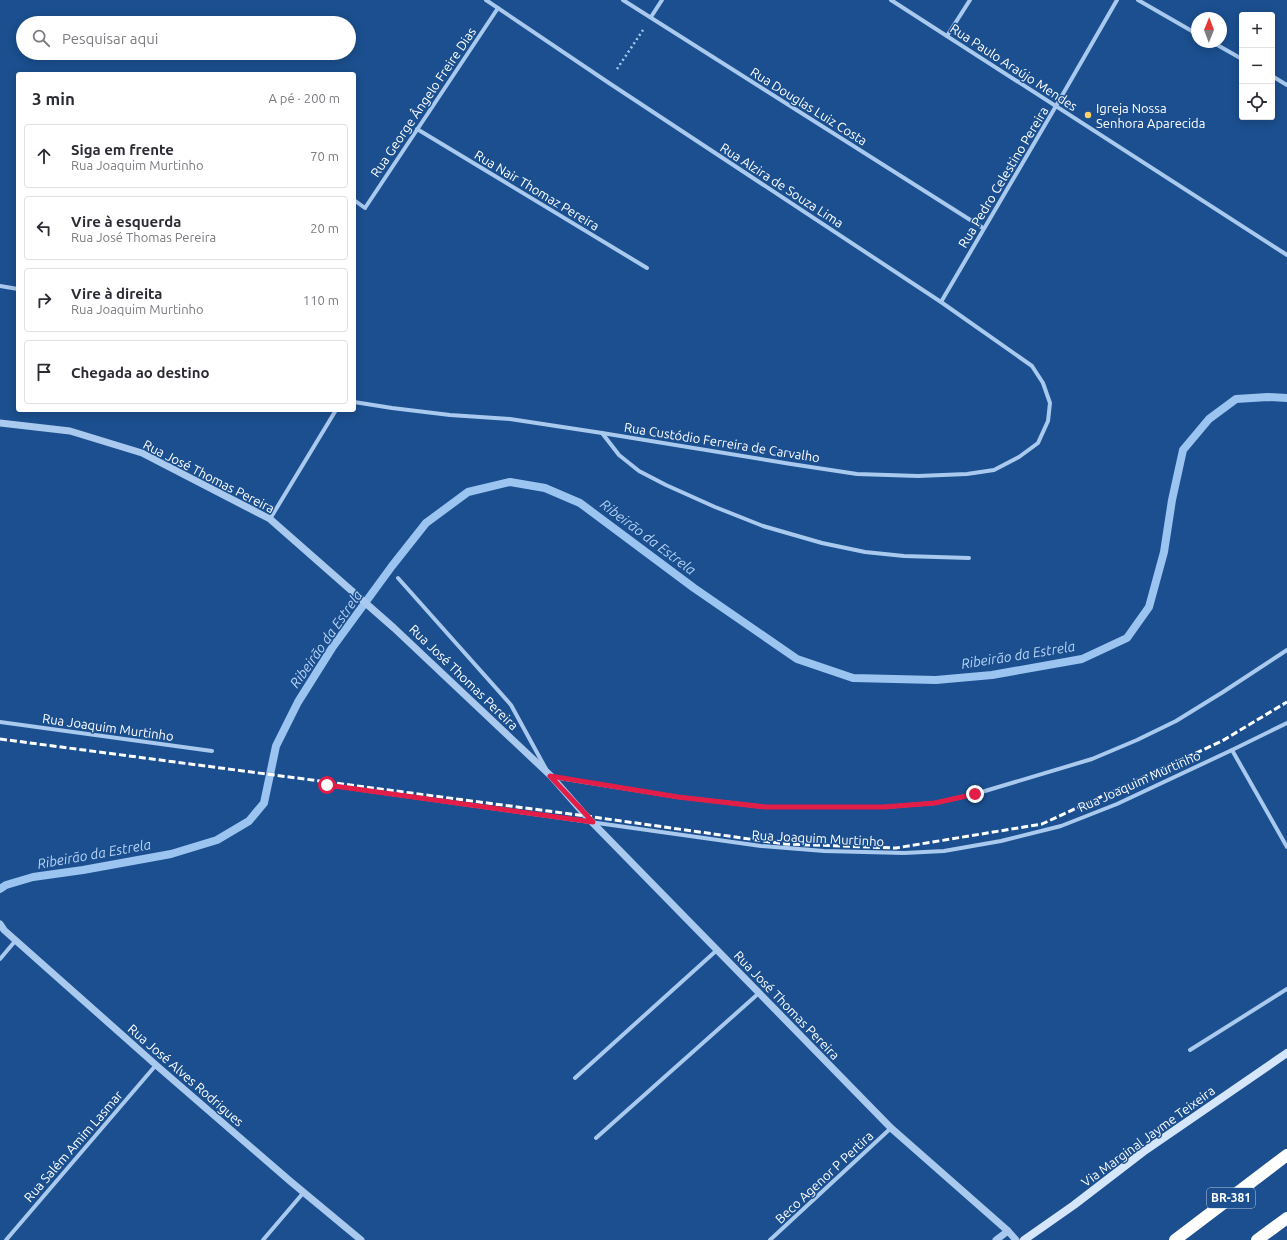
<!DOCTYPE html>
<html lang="pt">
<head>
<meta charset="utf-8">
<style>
	body { margin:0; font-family:Ubuntu,sans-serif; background:#f7f7f7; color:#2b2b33 }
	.controls { position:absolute; right:12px; top:12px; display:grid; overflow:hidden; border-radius:4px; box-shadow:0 2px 10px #0003 }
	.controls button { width:36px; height:36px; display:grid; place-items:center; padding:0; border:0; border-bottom:1px solid #e1e1e2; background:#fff; color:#2b2b33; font:20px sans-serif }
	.compass { position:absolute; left:1191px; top:12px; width:36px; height:36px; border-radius:50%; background:#fff; box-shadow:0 2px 10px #0003; rotate:1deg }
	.stop { position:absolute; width:12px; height:12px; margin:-9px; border:3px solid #e11d48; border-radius:50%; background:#fff }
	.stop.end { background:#e11d48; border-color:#fff; box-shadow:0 1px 4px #0008 }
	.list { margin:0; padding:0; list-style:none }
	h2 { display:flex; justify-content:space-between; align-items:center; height:52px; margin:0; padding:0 16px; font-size:17px }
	h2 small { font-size:13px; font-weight:400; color:#7c7c81 }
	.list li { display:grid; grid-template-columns:26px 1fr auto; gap:12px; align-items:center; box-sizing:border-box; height:64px; margin:0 8px 8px; padding:0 8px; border:1px solid #e1e1e2; border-radius:4px }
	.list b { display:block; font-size:15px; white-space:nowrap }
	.list p { margin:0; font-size:13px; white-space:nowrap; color:#7c7c81 }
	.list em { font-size:13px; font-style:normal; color:#7c7c81 }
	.icon { flex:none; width:22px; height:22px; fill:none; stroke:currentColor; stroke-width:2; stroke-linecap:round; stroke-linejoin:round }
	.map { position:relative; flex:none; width:1287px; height:1240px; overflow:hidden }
	.search { position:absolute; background:#fff; box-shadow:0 2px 10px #0003; left:16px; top:16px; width:340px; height:44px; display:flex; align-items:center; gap:10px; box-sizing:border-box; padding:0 14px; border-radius:22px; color:#7c7c81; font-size:15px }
	.panel { position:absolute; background:#fff; box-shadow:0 2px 10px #0003; left:16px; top:72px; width:340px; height:340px; border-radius:4px }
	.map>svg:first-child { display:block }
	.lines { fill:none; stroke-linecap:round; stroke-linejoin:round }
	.stream { stroke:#9cc4f0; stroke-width:8 }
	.path { stroke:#a9c9ee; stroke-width:2.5; stroke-dasharray:2 3; stroke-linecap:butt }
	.minor { stroke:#a9c9ee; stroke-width:4 }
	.tertiary { stroke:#a9c9ee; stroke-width:7 }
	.secondary { stroke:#d6e6fa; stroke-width:8 }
	.motorway { stroke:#fff; stroke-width:12 }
	.rail { stroke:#fff; stroke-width:3; stroke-dasharray:7 3; stroke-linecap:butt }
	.route { stroke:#e11d48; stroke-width:5 }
	.poi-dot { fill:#ffd166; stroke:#1b4f8f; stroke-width:1.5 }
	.labels { text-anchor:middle; stroke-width:3; stroke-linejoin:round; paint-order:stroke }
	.shield { fill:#1b4f8f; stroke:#bbcadd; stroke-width:1 }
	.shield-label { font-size:12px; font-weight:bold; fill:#fff }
	.street-label { font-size:13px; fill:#fff; stroke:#1b4f8f }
	.poi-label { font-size:13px; fill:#fff; stroke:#1b4f8f; text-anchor:start }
	.water-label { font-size:14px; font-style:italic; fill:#b5d3f5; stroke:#1b4f8f }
</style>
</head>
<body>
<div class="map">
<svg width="1287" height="1240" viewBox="0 0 1287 1240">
	<rect width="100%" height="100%" fill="#1b4f8f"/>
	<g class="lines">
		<path class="stream" d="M0,889L6,885L33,877L83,870L171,854L217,840L249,821L264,803L276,746L298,702L332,648L392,566L426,523L468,492L510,482L545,488L580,503L694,588L797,659L853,678L936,680L992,675L1082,659L1127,638L1149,607L1164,552L1172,500L1183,450L1209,419L1236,399L1268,397L1287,398"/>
		<path class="path" d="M617,69L643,30"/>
		<g class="minor">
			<path d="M623,0L983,228"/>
			<path d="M891,0L1287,255"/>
			<path d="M1138,0L1197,34"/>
			<path d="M651,17L662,0"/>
			<path d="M947,36L970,0"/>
			<path d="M1212,42L1242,59"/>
			<path d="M1272,76L1287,85"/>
			<path d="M417,129L647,268"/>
			<path d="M354,200L365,208L498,8"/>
			<path d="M0,286L18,289"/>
			<path d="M941,302L1056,106L1117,0"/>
			<path d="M354,402L392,408L450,415L510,419L602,433L791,464L857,474L918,476L967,474L994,470L1019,457L1038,443L1048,421L1050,403L1043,383L1032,366L941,302L609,83L486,0"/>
			<path d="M602,433L619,455L639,471L666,485L715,507L763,526L822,543L865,552L904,556L969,558"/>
			<path d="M270,519L336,410"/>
			<path d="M398,578L511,705L546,769"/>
			<path d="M0,722L212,751"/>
			<path d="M1232,750L1287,847"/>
			<path d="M553,777L678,797L765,807H884L935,803L975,794L1092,759L1137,740L1176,721L1223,692L1287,650"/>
			<path d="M327,785L761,846L824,851L904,853L944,851L1001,841L1061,826L1117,804L1232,750L1287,723"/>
			<path d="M0,959L16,940"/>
			<path d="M1190,1050L1287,989"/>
			<path d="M575,1078L717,950"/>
			<path d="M596,1138L759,993"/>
			<path d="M6,1240L156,1065"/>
			<path d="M263,1240L304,1192"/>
			<path d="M770,1240L891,1128"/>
		</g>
		<g class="tertiary">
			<path d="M0,423L70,431L142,453L270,519L394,628L551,776L586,816L891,1128L1008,1231L1016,1240"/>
			<path d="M0,924L4,930L156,1065L290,1181L361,1240"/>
			<path d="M996,1240L1008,1231"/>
		</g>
		<path class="secondary" d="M1024,1240L1074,1205L1143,1152L1287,1053"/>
		<g class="motorway">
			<path d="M1175,1240L1287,1155"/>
			<path d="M1257,1240L1287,1218"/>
		</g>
		<path class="rail" d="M0,739L586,816L785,844L896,848L1042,824L1222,741L1287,702"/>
	</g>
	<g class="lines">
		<path class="route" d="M327,785L593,822L550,776L678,797L765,807H884L935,803L975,794"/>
	</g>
	<circle class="poi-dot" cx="1088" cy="115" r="4"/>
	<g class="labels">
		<rect class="shield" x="1207" y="1188" width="48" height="20" rx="3"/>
		<g class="shield-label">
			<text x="1231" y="1202">BR-381</text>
		</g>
		<g class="street-label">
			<text transform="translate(1014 67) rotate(33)" y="5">Rua Paulo Araújo Mendes</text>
			<text transform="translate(423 102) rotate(-56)" y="5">Rua George Ângelo Freire Dias</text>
			<text transform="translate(809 106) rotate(32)" y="5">Rua Douglas Luiz Costa</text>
			<text transform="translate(1003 177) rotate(-59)" y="5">Rua Pedro Celestino Pereira</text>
			<text transform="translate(782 185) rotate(33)" y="5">Rua Alzira de Souza Lima</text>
			<text transform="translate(537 190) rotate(31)" y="5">Rua Nair Thomaz Pereira</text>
			<text transform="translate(722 442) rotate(9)" y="5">Rua Custódio Ferreira de Carvalho</text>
			<text transform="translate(209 476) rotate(27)" y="5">Rua José Thomas Pereira</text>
			<text transform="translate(464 677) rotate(44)" y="5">Rua José Thomas Pereira</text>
			<text transform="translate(108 727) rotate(8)" y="5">Rua Joaquim Murtinho</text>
			<text transform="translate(1139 781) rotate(-24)" y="5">Rua Joaquim Murtinho</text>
			<text transform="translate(818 838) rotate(3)" y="5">Rua Joaquim Murtinho</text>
			<text transform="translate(787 1005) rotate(46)" y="5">Rua José Thomas Pereira</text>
			<text transform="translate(186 1075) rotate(41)" y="5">Rua José Alves Rodrigues</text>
			<text transform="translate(1148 1136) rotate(-36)" y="5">Via Marginal Jayme Teixeira</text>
			<text transform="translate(73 1146) rotate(-49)" y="5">Rua Salém Amim Lasmar</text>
			<text transform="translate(824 1177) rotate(-43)" y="5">Beco Agenor P Pertira</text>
		</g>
		<g class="poi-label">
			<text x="1096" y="113">Igreja Nossa<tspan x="1096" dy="15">Senhora Aparecida</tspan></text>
		</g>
		<g class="water-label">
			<text transform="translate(648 537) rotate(37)" y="5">Ribeirão da Estrela</text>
			<text transform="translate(326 639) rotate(-55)" y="5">Ribeirão da Estrela</text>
			<text transform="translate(1018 655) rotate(-9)" y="5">Ribeirão da Estrela</text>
			<text transform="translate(94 854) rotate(-10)" y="5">Ribeirão da Estrela</text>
		</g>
	</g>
</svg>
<div class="controls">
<button>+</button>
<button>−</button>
<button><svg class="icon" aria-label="locate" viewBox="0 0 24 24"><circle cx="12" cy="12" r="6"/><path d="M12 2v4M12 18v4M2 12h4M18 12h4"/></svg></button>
</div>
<svg class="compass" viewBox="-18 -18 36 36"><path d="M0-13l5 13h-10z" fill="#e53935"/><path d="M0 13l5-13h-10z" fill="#7c7c81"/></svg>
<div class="stop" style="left:327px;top:785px"></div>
<div class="stop end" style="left:975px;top:794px"></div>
<div class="search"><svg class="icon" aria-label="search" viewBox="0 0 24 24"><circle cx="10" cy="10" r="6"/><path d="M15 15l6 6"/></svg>Pesquisar aqui</div>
<section class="panel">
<h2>3 min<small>A pé · 200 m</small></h2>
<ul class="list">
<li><svg class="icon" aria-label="ahead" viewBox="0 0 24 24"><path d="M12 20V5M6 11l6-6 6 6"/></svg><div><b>Siga em frente</b><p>Rua Joaquim Murtinho</p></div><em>70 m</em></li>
<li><svg class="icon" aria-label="left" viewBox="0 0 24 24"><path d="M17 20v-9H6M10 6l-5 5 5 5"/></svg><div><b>Vire à esquerda</b><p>Rua José Thomas Pereira</p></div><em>20 m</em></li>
<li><svg class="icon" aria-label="right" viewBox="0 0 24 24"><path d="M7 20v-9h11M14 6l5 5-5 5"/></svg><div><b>Vire à direita</b><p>Rua Joaquim Murtinho</p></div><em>110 m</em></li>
<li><svg class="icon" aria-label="arrive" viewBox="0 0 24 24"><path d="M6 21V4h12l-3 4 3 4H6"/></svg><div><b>Chegada ao destino</b></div></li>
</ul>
</section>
</div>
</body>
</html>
